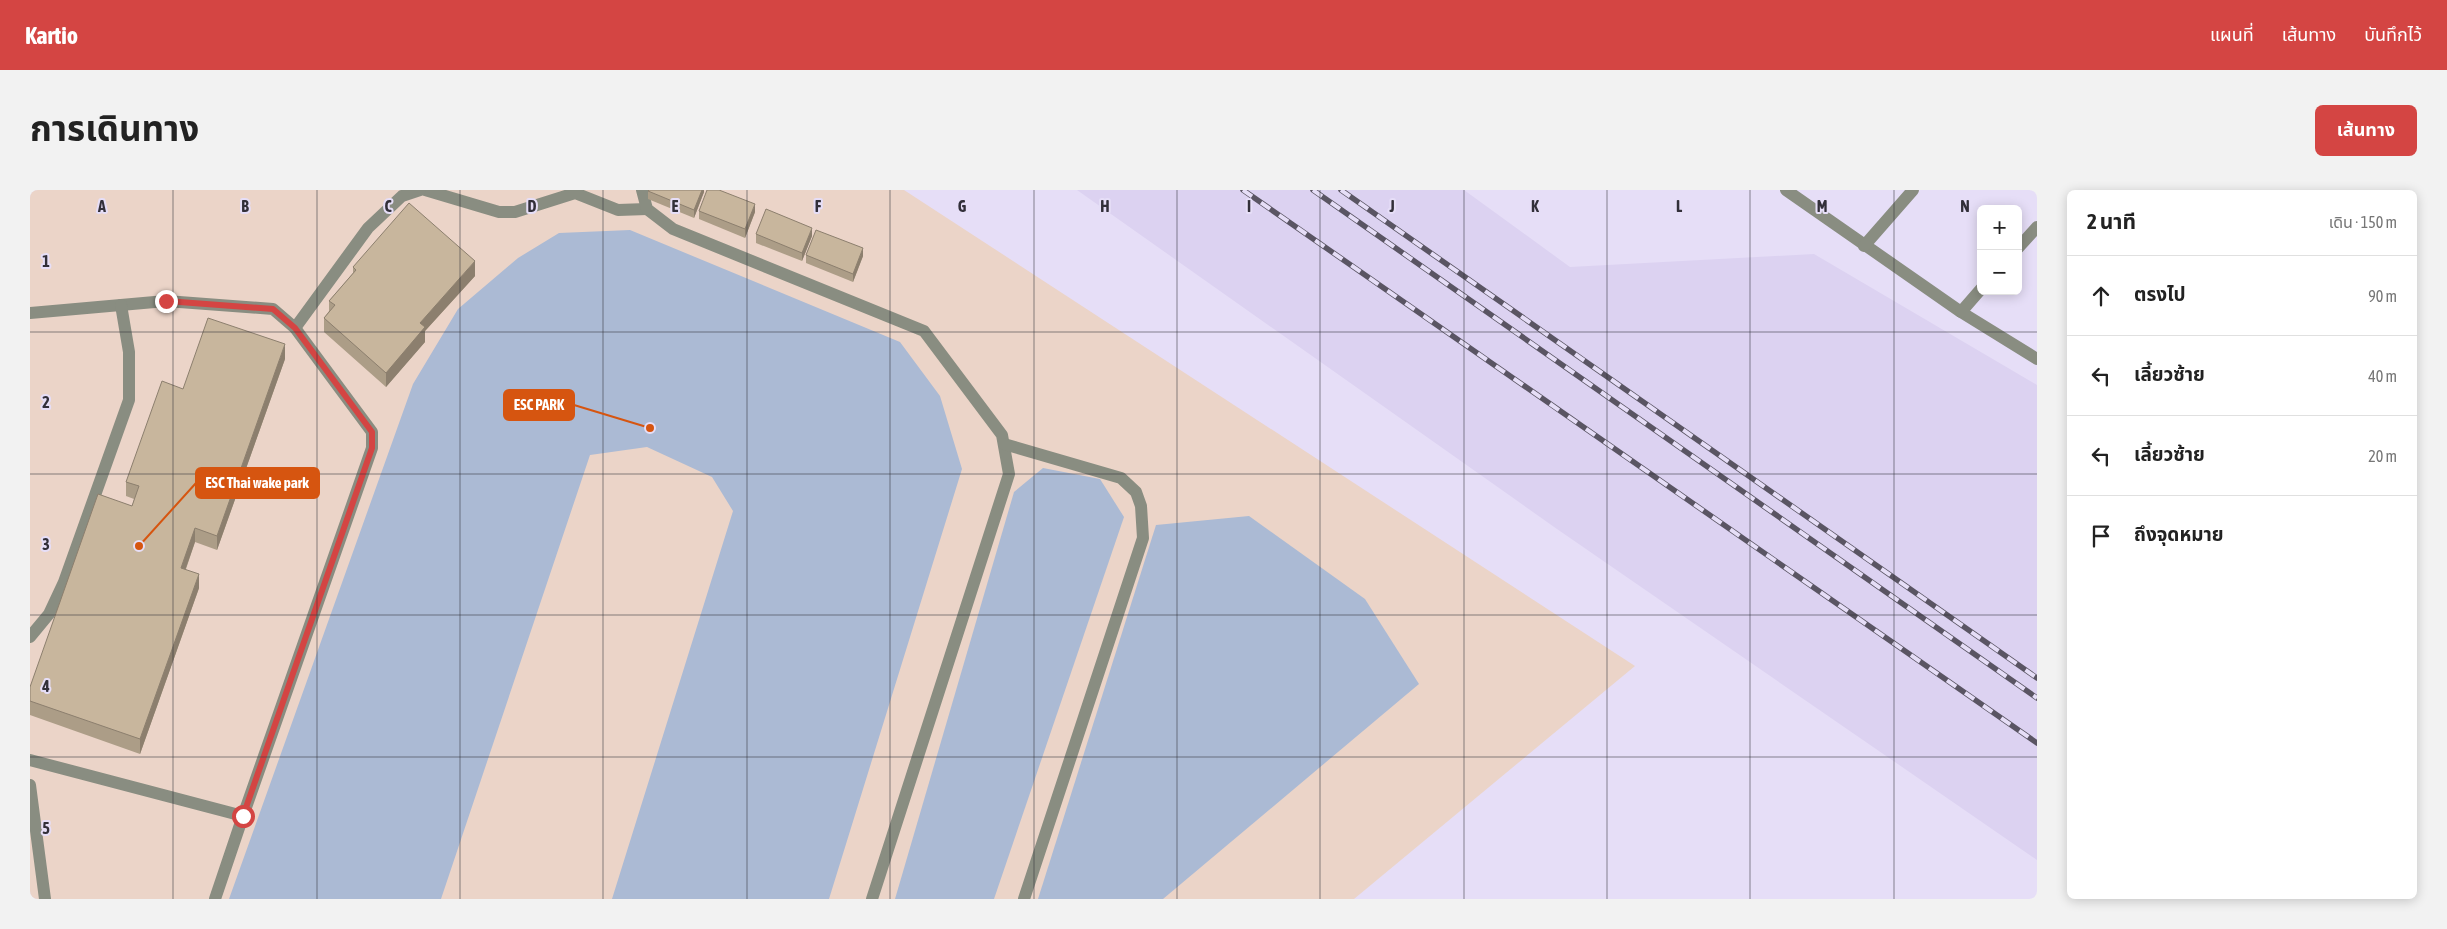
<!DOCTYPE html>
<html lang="th">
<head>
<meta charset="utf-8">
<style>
	body { margin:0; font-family:"Asap Condensed","Noto Sans Thai",sans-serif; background:#f2f2f2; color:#222 }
	.controls { position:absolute; right:15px; top:15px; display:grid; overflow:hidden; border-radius:8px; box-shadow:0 2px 12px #0003 }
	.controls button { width:45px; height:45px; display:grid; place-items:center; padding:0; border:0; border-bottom:1px solid #e0e0e0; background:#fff; color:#222; font:25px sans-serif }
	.stop { position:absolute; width:15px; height:15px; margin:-11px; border:4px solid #d44543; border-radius:50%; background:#fff }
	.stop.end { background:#d44543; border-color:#fff; box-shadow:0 1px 5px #0008 }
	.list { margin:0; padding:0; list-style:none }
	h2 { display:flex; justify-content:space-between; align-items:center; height:65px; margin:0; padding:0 20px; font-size:21px }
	h2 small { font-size:16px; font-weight:400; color:#767676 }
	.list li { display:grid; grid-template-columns:32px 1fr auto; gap:15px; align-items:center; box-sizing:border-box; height:80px; padding:0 20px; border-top:1px solid #e0e0e0 }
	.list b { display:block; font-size:19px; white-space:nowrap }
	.list em { font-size:16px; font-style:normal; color:#767676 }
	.icon { flex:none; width:28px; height:28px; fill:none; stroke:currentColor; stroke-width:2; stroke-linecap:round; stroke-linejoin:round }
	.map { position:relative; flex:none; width:2007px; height:709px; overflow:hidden; border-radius:8px }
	header { display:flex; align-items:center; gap:30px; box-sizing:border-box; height:70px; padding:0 25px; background:#d44543; color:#fff }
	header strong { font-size:24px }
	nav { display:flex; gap:28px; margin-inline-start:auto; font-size:18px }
	.intro { display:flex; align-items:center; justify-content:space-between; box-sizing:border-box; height:120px; padding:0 30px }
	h1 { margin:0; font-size:35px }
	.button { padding:12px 22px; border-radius:8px; background:#d44543; color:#fff; font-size:18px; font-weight:700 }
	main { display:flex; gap:30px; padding:0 30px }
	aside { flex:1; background:#fff; border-radius:8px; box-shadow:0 2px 12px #0003 }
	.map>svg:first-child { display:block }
	.commercial { fill:#ebd4c8 }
	.built { fill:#dcd2f1 }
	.water { fill:#abbad4 }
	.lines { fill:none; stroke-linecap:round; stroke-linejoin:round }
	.minor { stroke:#898d81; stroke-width:12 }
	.rail-casing { stroke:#5a5563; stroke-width:5.5 }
	.rail { stroke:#e6def7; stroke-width:4; stroke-dasharray:11; stroke-linecap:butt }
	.wall { fill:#ac9d87 }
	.shaded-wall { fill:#8c7f6e }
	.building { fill:#c8b69d; stroke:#8c7f6e }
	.route { stroke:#d44543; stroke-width:6 }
	.grid { fill:none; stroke:#322f39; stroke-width:1; stroke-opacity:0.55 }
	.grid-label { font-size:16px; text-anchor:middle; font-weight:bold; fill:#322f39; stroke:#e6def7; stroke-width:4; stroke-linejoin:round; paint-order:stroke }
	.leader { fill:none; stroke:#d65510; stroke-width:2 }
	.callout-dot { fill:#d65510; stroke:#e6def7; stroke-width:2 }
	.callout { fill:#d65510; stroke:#d65510; stroke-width:2 }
	.callout-label { font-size:15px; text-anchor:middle; font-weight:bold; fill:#fff }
</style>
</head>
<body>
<header>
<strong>Kartio</strong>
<nav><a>แผนที่</a><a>เส้นทาง</a><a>บันทึกไว้</a></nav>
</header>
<div class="intro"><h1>การเดินทาง</h1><a class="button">เส้นทาง</a></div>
<main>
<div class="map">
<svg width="2007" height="709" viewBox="0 0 2007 709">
	<rect width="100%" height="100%" fill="#e6def7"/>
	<path class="commercial" d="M0,0H874L1605,476L1324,709H0Z"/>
	<path class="built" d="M1047,0H1434L1540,77L1784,64L2007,195V670L1527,339Z"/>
	<g class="water">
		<path d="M600,40L870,152L910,206L932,279L799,709H582L703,321L682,287L617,257L560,265L411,709H199L383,194L428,119L488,68L529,43Z"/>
		<path d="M1013,278L1070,289L1094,327L964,709H865L984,302Z"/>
		<path d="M1219,326L1335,409L1389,494L1133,709H1008L1126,335Z"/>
	</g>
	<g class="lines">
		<g class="minor">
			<path d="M395,0L469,22H485L545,3L588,20L617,19"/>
			<path d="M612,0L617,19L643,39L894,141L972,245L979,284L842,709"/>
			<path d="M1756,0L1931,122L2007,169"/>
			<path d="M1834,56L1883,0"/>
			<path d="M1988,58L2007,37"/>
			<path d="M1931,122L1951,99"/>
			<path d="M0,123L136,111L243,119L265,138L342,242V258L213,626"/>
			<path d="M265,138L338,38L372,6L390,0"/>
			<path d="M974,254L1091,288L1106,302L1111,316L1113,348L994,709"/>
			<path d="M0,447L19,424L34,392L99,210V162L91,115"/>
			<path d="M0,570L213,626L185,709"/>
			<path d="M0,595L15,709"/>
		</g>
		<g class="rail-casing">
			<g id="rail">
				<path d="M1213,0L2007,553"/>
				<path d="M1283,0L2007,508"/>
				<path d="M1311,0L2007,488"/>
			</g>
		</g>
		<use href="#rail" class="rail"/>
	</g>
	<g class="wall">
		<path d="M674,0V2L664,28L618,9V1Z"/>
		<path d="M669,21L725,22L715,48L669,29Z"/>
		<path d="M726,44L782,46L772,71L726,53Z"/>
		<path d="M776,65L833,66L823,92L776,73Z"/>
		<path d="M323,77L445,86L395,141V152L356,197L294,142V128L299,121V111L323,83Z"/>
		<path d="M255,169L187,360L165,352L156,379L169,398L110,564L0,525V497L102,316L104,309L96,306V292L153,199Z"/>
	</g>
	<g class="shaded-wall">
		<path d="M672,0H674V2L664,28V20Z"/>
		<path d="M725,14V22L715,48V39Z"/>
		<path d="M782,38V46L772,71V63Z"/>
		<path d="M833,58V66L823,92V84Z"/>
		<path d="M445,71V86L395,141V152L356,197V183L390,133Z"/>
		<path d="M255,154V169L187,360V346Z"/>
		<path d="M165,338V352L151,392V378Z"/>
		<path d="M169,384V398L110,564V549Z"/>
	</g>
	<g class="building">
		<path d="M619,0H672L664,20L618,1Z"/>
		<path d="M677,0H689L725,14L715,39L669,21Z"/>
		<path d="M379,13L445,71L390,133L395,137L356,183L294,128L305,115L299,111L326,80L323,77Z"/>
		<path d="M736,19L782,38L772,63L726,44Z"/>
		<path d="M786,40L833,58L823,84L776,65Z"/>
		<path d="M178,128L255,154L187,346L165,338L151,378L169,384L110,549L0,511V497L68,304L102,316L109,296L96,292L132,191L153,199Z"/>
	</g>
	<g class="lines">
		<path class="route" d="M136,111L243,119L265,138L342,242V258L213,626"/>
	</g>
	<path class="grid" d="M143,0V709M287,0V709M430,0V709M573,0V709M717,0V709M860,0V709M1004,0V709M1147,0V709M1290,0V709M1434,0V709M1577,0V709M1720,0V709M1864,0V709M0,142H2007M0,284H2007M0,425H2007M0,567H2007"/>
	<g class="grid-label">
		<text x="72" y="22">A</text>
		<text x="215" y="22">B</text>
		<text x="358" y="22">C</text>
		<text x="502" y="22">D</text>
		<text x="645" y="22">E</text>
		<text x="788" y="22">F</text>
		<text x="932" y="22">G</text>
		<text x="1075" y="22">H</text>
		<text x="1219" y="22">I</text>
		<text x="1362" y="22">J</text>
		<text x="1505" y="22">K</text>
		<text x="1649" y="22">L</text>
		<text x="1792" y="22">M</text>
		<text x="1935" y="22">N</text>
		<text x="16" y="77">1</text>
		<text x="16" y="218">2</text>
		<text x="16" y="360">3</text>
		<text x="16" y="502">4</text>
		<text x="16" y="644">5</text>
	</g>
	<path class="leader" d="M620 238L544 215M109 356L166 293"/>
	<g class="callout-dot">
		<circle cx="620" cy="238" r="5"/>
		<circle cx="109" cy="356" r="5"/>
	</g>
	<g class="callout">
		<rect x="474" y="200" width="70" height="30" rx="5"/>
		<rect x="166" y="278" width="123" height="30" rx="5"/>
	</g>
	<g class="callout-label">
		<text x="509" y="220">ESC PARK</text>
		<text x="227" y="298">ESC Thai wake park</text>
	</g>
</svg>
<div class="controls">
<button>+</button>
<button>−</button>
</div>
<div class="stop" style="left:213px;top:626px"></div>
<div class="stop end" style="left:136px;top:111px"></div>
</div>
<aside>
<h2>2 นาที<small>เดิน · 150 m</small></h2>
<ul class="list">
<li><svg class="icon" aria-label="ahead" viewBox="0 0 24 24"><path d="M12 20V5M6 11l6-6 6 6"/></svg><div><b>ตรงไป</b></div><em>90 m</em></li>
<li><svg class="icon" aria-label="left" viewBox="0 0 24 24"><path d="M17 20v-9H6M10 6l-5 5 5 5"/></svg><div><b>เลี้ยวซ้าย</b></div><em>40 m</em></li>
<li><svg class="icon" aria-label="left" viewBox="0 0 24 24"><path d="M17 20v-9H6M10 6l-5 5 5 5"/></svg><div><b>เลี้ยวซ้าย</b></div><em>20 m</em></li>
<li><svg class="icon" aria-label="arrive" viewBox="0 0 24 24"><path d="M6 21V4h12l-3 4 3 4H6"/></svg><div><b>ถึงจุดหมาย</b></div></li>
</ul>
</aside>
</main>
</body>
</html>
